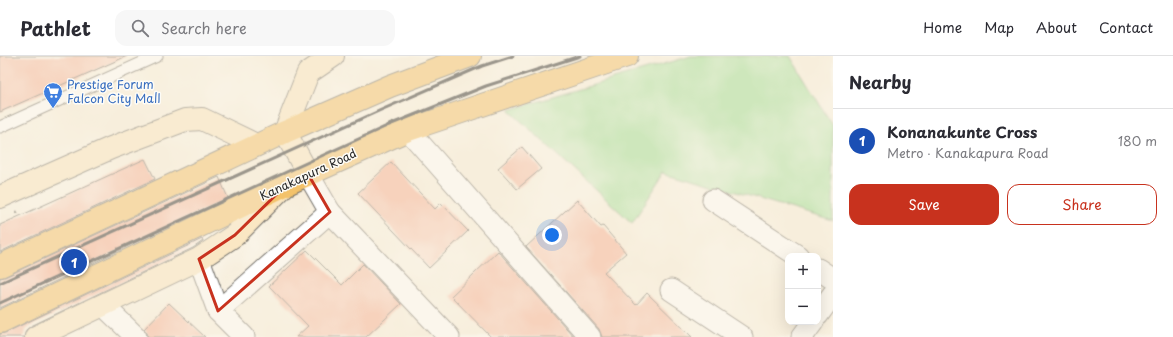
<!DOCTYPE html>
<html lang="en">
<head>
<meta charset="utf-8">
<style>
	body { margin:0; font-family:"Playpen Sans",sans-serif; background:#f7f7f7; color:#2b2b33 }
	.controls { position:absolute; right:12px; bottom:12px; display:grid; overflow:hidden; border-radius:8px; box-shadow:0 4px 16px #0002 }
	.controls button { width:36px; height:36px; display:grid; place-items:center; padding:0; border:0; border-bottom:1px solid #e1e1e2; background:#fff; color:#2b2b33; font:20px sans-serif }
	.you { position:absolute; left:552px; top:179px; width:14px; height:14px; margin:-10px; border:3px solid #fff; border-radius:50%; background:#1a73e8; box-shadow:0 0 0 6px #1a73e833 }
	.badge { display:grid; place-items:center; width:26px; height:26px; border-radius:50%; background:#c8321e; color:#fff; font-size:13px; font-weight:700 }
	.pin { position:absolute; translate:-50% -50%; border:2px solid #fff; box-shadow:0 1px 4px #0006 }
	.list { margin:0; padding:0; list-style:none }
	h2 { display:flex; justify-content:space-between; align-items:center; height:52px; margin:0; padding:0 16px; font-size:17px }
	h2 small { font-size:13px; font-weight:400; color:#7c7c81 }
	.list li { display:grid; grid-template-columns:26px 1fr auto; gap:12px; align-items:center; box-sizing:border-box; height:64px; padding:0 16px; border-top:1px solid #e1e1e2 }
	.list b { display:block; font-size:15px; white-space:nowrap }
	.list p { margin:0; font-size:13px; white-space:nowrap; color:#7c7c81 }
	.list em { font-size:13px; font-style:normal; color:#7c7c81 }
	.actions { display:flex; gap:8px; padding:12px 16px }
	.actions a { flex:1; padding:9px 0; border:1px solid #c8321e; border-radius:12px; text-align:center; font-size:14px; color:#c8321e }
	.actions .main { background:#c8321e; color:#fff }
	.icon { flex:none; width:22px; height:22px; fill:none; stroke:currentColor; stroke-width:2; stroke-linecap:round; stroke-linejoin:round }
	.map { position:relative; flex:none; width:833px; height:281px; overflow:hidden }
	header { display:flex; align-items:center; gap:24px; box-sizing:border-box; height:56px; padding:0 20px; background:#fff; border-bottom:1px solid #e1e1e2 }
	header strong { font-size:19px }
	nav { display:flex; gap:22px; margin-inline-start:auto; font-size:14px }
	.search { width:280px; height:36px; background:#f7f7f7; display:flex; align-items:center; gap:10px; box-sizing:border-box; padding:0 14px; border-radius:12px; color:#7c7c81; font-size:15px }
	main { display:flex }
	aside { flex:1; background:#fff }
	.map>svg:first-child { display:block }
	.green { fill:#9cde95; stroke:#648460 }
	.building { fill:#f5af95 }
	.lines { fill:none; stroke-linecap:round; stroke-linejoin:round }
	.lane-casing { stroke:#726f69; stroke-width:13 }
	.street-casing { stroke:#726f69; stroke-width:23 }
	.secondary-casing { stroke:#726f69; stroke-width:24 }
	.highway-casing { stroke:#726f69; stroke-width:24 }
	.path { stroke:#726f69; stroke-width:2.5; stroke-dasharray:3 3; stroke-linecap:butt }
	.lane { stroke:#fff; stroke-width:11 }
	.street { stroke:#fff; stroke-width:21 }
	.secondary { stroke:#fae7c3; stroke-width:22 }
	.highway { stroke:#f3c26a; stroke-width:22 }
	.rail { stroke:#2b2b2b; stroke-width:3 }
	.marked { fill:none; stroke:#c8321e; stroke-width:3; stroke-linejoin:round }
	.labels { text-anchor:middle; stroke-width:3; stroke-linejoin:round; paint-order:stroke }
	.shop-label { font-size:12px; fill:#366cbe; stroke:#fdfcf7; text-anchor:start }
	.street-label { font-size:12px; fill:#2b2b2b; stroke:#fdfcf7 }
</style>
</head>
<body>
<header>
<strong>Pathlet</strong>
<div class="search"><svg class="icon" aria-label="search" viewBox="0 0 24 24"><circle cx="10" cy="10" r="6"/><path d="M15 15l6 6"/></svg>Search here</div>
<nav><a>Home</a><a>Map</a><a>About</a><a>Contact</a></nav>
</header>
<main>
<div class="map">
<svg width="833" height="281" viewBox="0 0 833 281">
	<rect width="100%" height="100%" fill="#fdfcf7"/>
	<filter id="ink" filterUnits="userSpaceOnUse"><feTurbulence type="fractalNoise" baseFrequency=".025" numOctaves="2"/><feDisplacementMap in="SourceGraphic" scale="8" xChannelSelector="R" yChannelSelector="G"/><feConvolveMatrix kernelMatrix="1 2 1 2 8 2 1 2 1" color-interpolation-filters="sRGB"/></filter>
	<filter id="wash" filterUnits="userSpaceOnUse"><feTurbulence type="fractalNoise" baseFrequency=".012" numOctaves="4" result="noise"/><feDisplacementMap in="SourceGraphic" scale="16" xChannelSelector="R" yChannelSelector="G"/><feGaussianBlur stdDeviation="0.9" result="paint"/><feColorMatrix in="noise" values="0 0 0 0 0 0 0 0 0 0 0 0 0 0 0 0 0 1.4 0 .05"/><feComposite in="paint" operator="in"/></filter>
	<g filter="url(#wash)">
		<rect width="100%" height="100%" fill="#f7eedc"/>
		<path class="green" d="M691,0H790L833,70V165L666,115L632,167L509,54Z"/>
		<g id="blocks">
			<g class="building">
				<path d="M0,0H127L0,56Z"/>
				<path d="M522,91L541,113L517,133L498,112Z"/>
				<path d="M145,103L155,123L0,196V169Z"/>
				<path d="M391,106L435,153L441,147L468,175L429,212L358,137Z"/>
				<path d="M219,121L228,142L0,252V222L5,221Z"/>
				<path d="M577,144L601,171L603,170L626,197L604,216L636,249L647,237L692,281H602L599,273L526,191Z"/>
				<path d="M202,183L203,185L193,192L31,270L26,274L24,281H0V278L5,277Z"/>
				<path d="M307,194L342,229L363,208L401,248L366,281H296L308,270L269,230Z"/>
				<path d="M498,195L574,281H491L451,240Z"/>
				<path d="M169,247L205,281H148L147,277L144,273Z"/>
			</g>
		</g>
	</g>
	<g filter="url(#ink)">
		<use href="#blocks" fill-opacity="0" stroke="#726f69" stroke-width="1"/>
		<g class="lines">
			<g class="lane-casing">
				<path id="lane" d="M0,71L157,0"/>
			</g>
			<g class="street-casing">
				<g id="street">
					<path d="M408,74L590,281"/>
					<path d="M713,144L798,200"/>
					<path d="M330,156L449,281"/>
					<path d="M199,203L218,255L244,281"/>
					<path d="M818,213L833,223"/>
					<path d="M671,234L742,281"/>
					<path d="M103,249L136,281"/>
					<path d="M218,255L330,156L308,118"/>
					<path d="M818,259L833,238"/>
					<path d="M802,281L813,266"/>
				</g>
			</g>
			<g class="secondary-casing">
				<g id="secondary">
					<path d="M308,118L285,76L308,17L333,0"/>
					<path d="M0,141L111,92L185,64L202,63L256,89"/>
					<path d="M36,281L199,203L235,179L283,131"/>
				</g>
			</g>
			<g class="highway-casing">
				<g id="highway">
					<path d="M0,210L285,76L390,30L470,0"/>
					<path d="M0,266L287,128L408,74L627,0"/>
				</g>
			</g>
			<path class="path" d="M16,155L19,160"/>
			<use href="#lane" class="lane"/>
			<use href="#street" class="street"/>
			<use href="#secondary" class="secondary"/>
			<use href="#highway" class="highway"/>
			<g class="rail">
				<path d="M0,227L381,54L482,10L513,0"/>
				<path d="M0,247L389,69L486,30L580,0"/>
			</g>
		</g>
	</g>
	<path d="M0 0H833V281H0ZM308,118L330,156L218,255L199,203L235,179L287,128Z" fill="#f7eedc" fill-opacity=".55" fill-rule="evenodd"/>
	<path class="marked" d="M308,118L330,156L218,255L199,203L235,179L287,128Z"/>
	<defs>
		<g id="supermarket-pin" transform="scale(1)"><path d="M0 17L-7.5 6A9.5 9.5 0 1 1 7.5 6Z" fill="#3f7fe0" stroke="#fdfcf7"/><path d="M-6-5.5h2.5l.6 2H6L4.5 2H-2.5L-4.4-4H-6ZM-1.5 3.2a1.3 1.3 0 1 0 .1 0ZM3 3.2a1.3 1.3 0 1 0 .1 0Z" fill="#fff"/></g>
	</defs>
	<g fill-rule="evenodd">
		<use href="#supermarket-pin" x="53" y="36"/>
	</g>
	<g class="labels">
		<g class="shop-label">
			<text x="67" y="33">Prestige Forum<tspan x="67" dy="14">Falcon City Mall</tspan></text>
		</g>
		<g class="street-label">
			<text transform="translate(308 119) rotate(-25)" y="4">Kanakapura Road</text>
		</g>
	</g>
</svg>
<div class="controls">
<button>+</button>
<button>−</button>
</div>
<div class="you"></div>
<div class="pin badge" style="left:74px;top:206px;background:#1a4fb4">1</div>
</div>
<aside>
<h2>Nearby<small></small></h2>
<ul class="list">
<li><span class="badge" style="background:#1a4fb4">1</span><div><b>Konanakunte Cross</b><p>Metro · Kanakapura Road</p></div><em>180 m</em></li>
</ul>
<div class="actions"><a class="main">Save</a><a>Share</a></div>
</aside>
</main>
</body>
</html>
